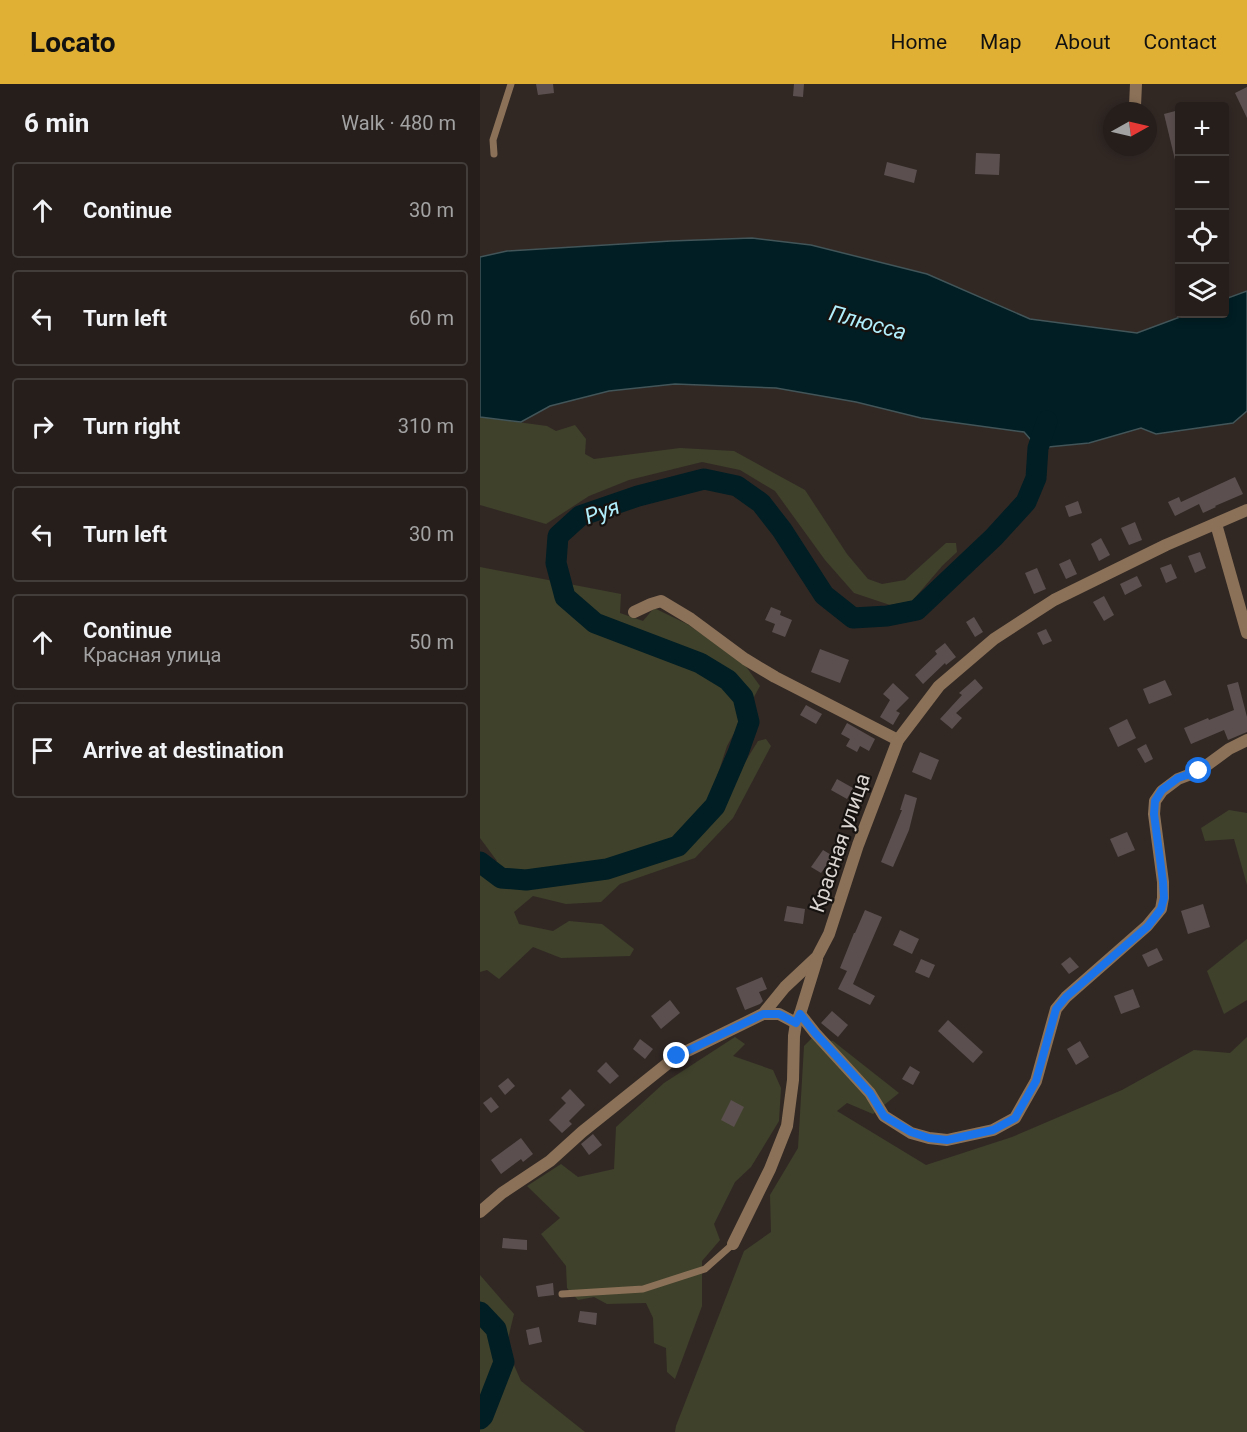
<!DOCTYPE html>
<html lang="en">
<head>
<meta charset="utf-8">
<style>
	body { margin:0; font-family:Roboto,sans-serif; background:#2d2724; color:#f1f3f6 }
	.controls { position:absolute; right:18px; top:18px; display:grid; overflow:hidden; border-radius:6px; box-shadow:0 3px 9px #0003 }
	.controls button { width:54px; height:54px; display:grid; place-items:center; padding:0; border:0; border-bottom:2px solid #423c3a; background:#251e1b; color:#f1f3f6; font:30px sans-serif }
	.compass { position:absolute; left:623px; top:18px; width:54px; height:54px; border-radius:50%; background:#251e1b; box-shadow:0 3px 9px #0003; rotate:82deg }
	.stop { position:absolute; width:18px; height:18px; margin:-14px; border:4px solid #1a73e8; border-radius:50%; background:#fff }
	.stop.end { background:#1a73e8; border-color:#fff; box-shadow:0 2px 6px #0008 }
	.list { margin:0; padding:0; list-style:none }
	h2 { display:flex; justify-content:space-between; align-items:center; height:78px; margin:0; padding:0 24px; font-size:26px }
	h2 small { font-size:20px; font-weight:400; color:#a3a2a3 }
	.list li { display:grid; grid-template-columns:39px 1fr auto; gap:18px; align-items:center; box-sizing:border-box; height:96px; margin:0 12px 12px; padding:0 12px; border:2px solid #423c3a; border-radius:6px }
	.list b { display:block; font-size:22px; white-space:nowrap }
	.list p { margin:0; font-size:20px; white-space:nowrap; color:#a3a2a3 }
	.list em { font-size:20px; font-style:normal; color:#a3a2a3 }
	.icon { flex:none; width:33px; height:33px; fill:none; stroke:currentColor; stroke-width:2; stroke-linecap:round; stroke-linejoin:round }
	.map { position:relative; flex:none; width:767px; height:1348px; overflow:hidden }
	header { display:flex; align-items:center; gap:36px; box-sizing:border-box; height:84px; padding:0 30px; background:#dfb034; color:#111 }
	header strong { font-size:28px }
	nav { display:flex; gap:33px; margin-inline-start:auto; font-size:21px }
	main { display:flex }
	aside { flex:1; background:#251e1b }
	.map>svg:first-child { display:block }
	.green { fill:#3f412b }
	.water { fill:#001e24; stroke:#425558; stroke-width:1.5 }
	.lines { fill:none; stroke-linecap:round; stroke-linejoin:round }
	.river { stroke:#001e24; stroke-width:21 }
	.building { fill:#5b504f }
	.service { stroke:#8b7158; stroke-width:7 }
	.minor { stroke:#8b7158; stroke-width:12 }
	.route { stroke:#1a73e8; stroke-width:8 }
	.labels { text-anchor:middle; stroke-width:4.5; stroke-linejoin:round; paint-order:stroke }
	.street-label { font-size:21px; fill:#dbd5d2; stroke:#161210 }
	.water-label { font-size:22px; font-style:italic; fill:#b1eefb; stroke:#161210 }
</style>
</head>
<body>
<header>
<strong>Locato</strong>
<nav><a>Home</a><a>Map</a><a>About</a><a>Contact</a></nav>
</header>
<main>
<aside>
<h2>6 min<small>Walk · 480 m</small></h2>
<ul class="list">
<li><svg class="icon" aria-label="ahead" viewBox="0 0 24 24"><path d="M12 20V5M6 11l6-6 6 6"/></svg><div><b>Continue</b></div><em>30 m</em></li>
<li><svg class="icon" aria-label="left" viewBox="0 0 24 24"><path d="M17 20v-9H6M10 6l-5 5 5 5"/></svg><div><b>Turn left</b></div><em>60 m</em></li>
<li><svg class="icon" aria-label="right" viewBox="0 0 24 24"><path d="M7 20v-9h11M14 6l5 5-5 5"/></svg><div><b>Turn right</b></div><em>310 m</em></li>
<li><svg class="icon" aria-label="left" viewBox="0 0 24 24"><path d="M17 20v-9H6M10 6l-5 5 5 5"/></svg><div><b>Turn left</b></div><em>30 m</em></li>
<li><svg class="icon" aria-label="ahead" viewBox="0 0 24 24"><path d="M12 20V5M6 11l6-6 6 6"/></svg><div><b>Continue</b><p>Красная улица</p></div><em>50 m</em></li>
<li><svg class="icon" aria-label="arrive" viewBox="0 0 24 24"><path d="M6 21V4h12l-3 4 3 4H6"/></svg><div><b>Arrive at destination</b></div></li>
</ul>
</aside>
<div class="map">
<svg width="767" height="1348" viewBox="0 0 767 1348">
	<rect width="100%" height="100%" fill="#312824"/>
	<g class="green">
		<path d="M0,333L67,342L76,347L95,341L106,355L105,370L114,375L200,364L254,367L325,406L367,470L388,495L402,500L425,496L466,459H476L477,468L463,481L432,517L410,521L374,509L345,476L295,407L260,386L222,378L149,396L109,412L66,440L0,421Z"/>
		<path d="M0,483L141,510L140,529L163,537L174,524L207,540L262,577L280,602L247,662L233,705L245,706L259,688L278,657L286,655L291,662L253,734L215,774L140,800L121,818L86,820L53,812L34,828L39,840L73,847L89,837L122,840L154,865L150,872L81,874L53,863L19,895L7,886L0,888V791L17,777L0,754Z"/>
		<path d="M749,726L767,729V801L754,755L725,757L721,744Z"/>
		<path d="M767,855V916L744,930L727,887Z"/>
		<path d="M255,953L265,960L253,972L293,986L301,1004L299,1037L271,1083L255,1098L234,1140L240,1156L222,1177V1222L195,1295L187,1288L186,1264L174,1259L173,1234L166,1219L127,1220L114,1213L98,1216L87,1204L86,1182L61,1150L80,1134L47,1102L81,1080L98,1093L134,1085L136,1043L184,999Z"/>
		<path d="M767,953V1348H195L196,1342L264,1167L291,1148L290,1111L318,1064L324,962L332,954L353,957L419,1009L393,1030L367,1019L357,1027L446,1081L532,1053L642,1006L714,966L750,969Z"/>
		<path d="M0,1191L34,1230L26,1263L41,1297L105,1348H0Z"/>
	</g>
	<path class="water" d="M272,154L331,161L447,190L550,235L657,249L708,230H744L745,215L767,207V327L753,339L676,350L661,344L609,359L558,364L544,348L441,334L376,318L296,304L195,300L129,307L70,322L41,338L0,333V173L27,167L191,157Z"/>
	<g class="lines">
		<g class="river">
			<path d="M0,778L21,794L46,796L127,785L198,762L235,722L258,669L269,638L263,613L248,596L220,579L115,539L85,513L76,479L78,452L100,432L158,412L224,395L257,402L281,419L302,446L344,511L373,534L407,532L437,526L514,453L546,418L556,394L558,364L567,337"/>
			<path d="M0,1228L16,1245L24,1278L3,1332L0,1335"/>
		</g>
	</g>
	<g class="building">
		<path d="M56,0H73L74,9L58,11Z"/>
		<path d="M314,0H324L323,13L313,12Z"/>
		<path d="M767,3V34L755,9Z"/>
		<path d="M699,26V79L696,80L684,30Z"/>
		<path d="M496,69L520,70L519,91L495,90Z"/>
		<path d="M407,78L437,86L434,99L404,91Z"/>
		<path d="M755,393L763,410L735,422L736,423L723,429L719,420L695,432L688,418L699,413L701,418Z"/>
		<path d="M598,417L602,429L589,433L585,422Z"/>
		<path d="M655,438L662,456L649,461L641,444Z"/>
		<path d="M621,454L630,471L619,477L611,460Z"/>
		<path d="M720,468L726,484L715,489L708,472Z"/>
		<path d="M590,475L597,490L586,495L579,480Z"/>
		<path d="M691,480L697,494L686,499L680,484Z"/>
		<path d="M557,484L566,505L554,510L545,489Z"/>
		<path d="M657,492L662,502L645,511L640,500Z"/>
		<path d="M624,512L634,531L624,537L613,518Z"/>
		<path d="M291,523L301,527L300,531L312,536L305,553L292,548L295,540L285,536Z"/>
		<path d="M494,533L503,548L495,553L486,538Z"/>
		<path d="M566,545L572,557L563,561L557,549Z"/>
		<path d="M465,559L476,573L466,581L465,579L443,600L435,591L457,570L455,567Z"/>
		<path d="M340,565L369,576L360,599L331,588Z"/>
		<path d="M495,595L503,604L476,629L482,634L472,645L460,635L482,611L479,609Z"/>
		<path d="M685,596L692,611L669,620L663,605Z"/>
		<path d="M758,598L767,633V648L748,656L744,646L711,660L704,644L728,634L729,636L754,626L747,601Z"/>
		<path d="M413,599L429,614L416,627L420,629L413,641L400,633L410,616L403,610Z"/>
		<path d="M326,621L342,630L336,640L320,631Z"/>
		<path d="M647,635L656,654L638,663L629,644Z"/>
		<path d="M367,639L395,655L389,667L380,662L377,668L366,662L370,655L361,650Z"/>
		<path d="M666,660L673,675L665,679L657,665Z"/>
		<path d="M440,668L459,676L451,696L432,688Z"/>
		<path d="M357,695L373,704L367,715L351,706Z"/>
		<path d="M425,710L437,714L429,746L413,783L401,778L422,726H420Z"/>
		<path d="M647,748L655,766L638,773L630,755Z"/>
		<path d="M343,766L353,772L341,789L331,783Z"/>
		<path d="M723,820L730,843L708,850L701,827Z"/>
		<path d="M307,822L325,825L323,840L304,837Z"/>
		<path d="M385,826L402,833L373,900L395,912L390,921L358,905L367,887L360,884L374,849H375Z"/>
		<path d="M420,846L439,855L432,870L413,861Z"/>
		<path d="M677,864L683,876L668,883L662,871Z"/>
		<path d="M590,873L599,883L589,890L581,880Z"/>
		<path d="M441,875L455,881L449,894L435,888Z"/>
		<path d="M282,893L287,905L279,908L283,917L280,920L265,926L256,904Z"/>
		<path d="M653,905L660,923L641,930L634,912Z"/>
		<path d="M190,916L200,929L181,945L171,932Z"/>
		<path d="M352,927L368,941L358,953L341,939Z"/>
		<path d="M468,936L503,968L493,979L458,947Z"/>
		<path d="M160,955L173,965L165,975L153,965Z"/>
		<path d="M600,957L609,973L596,981L587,965Z"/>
		<path d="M126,978L139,992L130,1000L117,987Z"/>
		<path d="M430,982L440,988L433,1001L422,995Z"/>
		<path d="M28,994L35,1002L25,1011L18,1002Z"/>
		<path d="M90,1005L105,1021L89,1037L92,1040L82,1049L69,1036L86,1019L81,1014Z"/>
		<path d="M11,1013L19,1023L11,1029L3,1019Z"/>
		<path d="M251,1016L264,1023L254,1043L241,1036Z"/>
		<path d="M113,1050L122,1061L109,1071L101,1060Z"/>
		<path d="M41,1054L53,1070L43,1078L41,1075L21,1090L11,1076Z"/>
		<path d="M23,1154L47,1156V1166L22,1164Z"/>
		<path d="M73,1199L74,1211L58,1213L56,1202Z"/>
		<path d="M100,1227L117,1229L116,1241L98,1238Z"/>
		<path d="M59,1243L62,1258L49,1261L46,1246Z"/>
	</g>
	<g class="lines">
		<g class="service">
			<path d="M14,70L13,56L31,0"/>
			<path d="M82,1210L163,1205L225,1185L253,1160"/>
		</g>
		<g class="minor">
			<path d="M652,27L655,22L656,0"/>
			<path d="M736,440L767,549"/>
			<path d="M154,528L171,520L181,517L211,535L265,575L295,593L418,656"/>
			<path d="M283,930H299L316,939"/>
			<path d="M320,930L335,949L390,1009L404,1032L431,1049L449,1054L467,1056L513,1046L535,1034L556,997L576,925L586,913L667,842L681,825L683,814V798L674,730L675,717L682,707L698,695L719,687L749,665L767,656"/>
			<path d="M0,1128L22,1109L70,1077L102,1048L197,972L283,930L305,903L337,873L349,850L378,761L418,656L459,602L514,555L574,516L686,461L767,426"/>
			<path d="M253,1160L290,1085L307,1042L313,996L314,952L316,939L320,930L337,875"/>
		</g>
	</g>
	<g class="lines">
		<path class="route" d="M197,972L283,930H299L316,939L320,930L335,949L390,1009L404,1032L431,1048L449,1054L467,1056L513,1046L535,1034L556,997L576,925L586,913L668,842L681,825L684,814L683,798L674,730L675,717L682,706L698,694L719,687"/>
	</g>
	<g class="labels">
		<g class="street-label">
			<text transform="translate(360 759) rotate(-71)" y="7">Красная улица</text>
		</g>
		<g class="water-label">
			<text transform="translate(388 238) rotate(15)" y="8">Плюсса</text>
			<text transform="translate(122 427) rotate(-20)" y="8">Руя</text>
		</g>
	</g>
</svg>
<div class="controls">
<button>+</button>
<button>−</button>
<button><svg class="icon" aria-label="locate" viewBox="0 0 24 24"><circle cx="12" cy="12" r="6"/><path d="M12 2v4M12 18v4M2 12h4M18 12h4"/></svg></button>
<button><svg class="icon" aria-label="layers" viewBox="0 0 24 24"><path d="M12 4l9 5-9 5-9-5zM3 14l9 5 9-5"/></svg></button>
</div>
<svg class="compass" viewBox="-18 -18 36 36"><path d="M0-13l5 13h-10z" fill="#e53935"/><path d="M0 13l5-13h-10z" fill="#a3a2a3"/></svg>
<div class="stop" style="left:719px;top:687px"></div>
<div class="stop end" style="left:197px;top:972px"></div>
</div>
</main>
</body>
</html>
